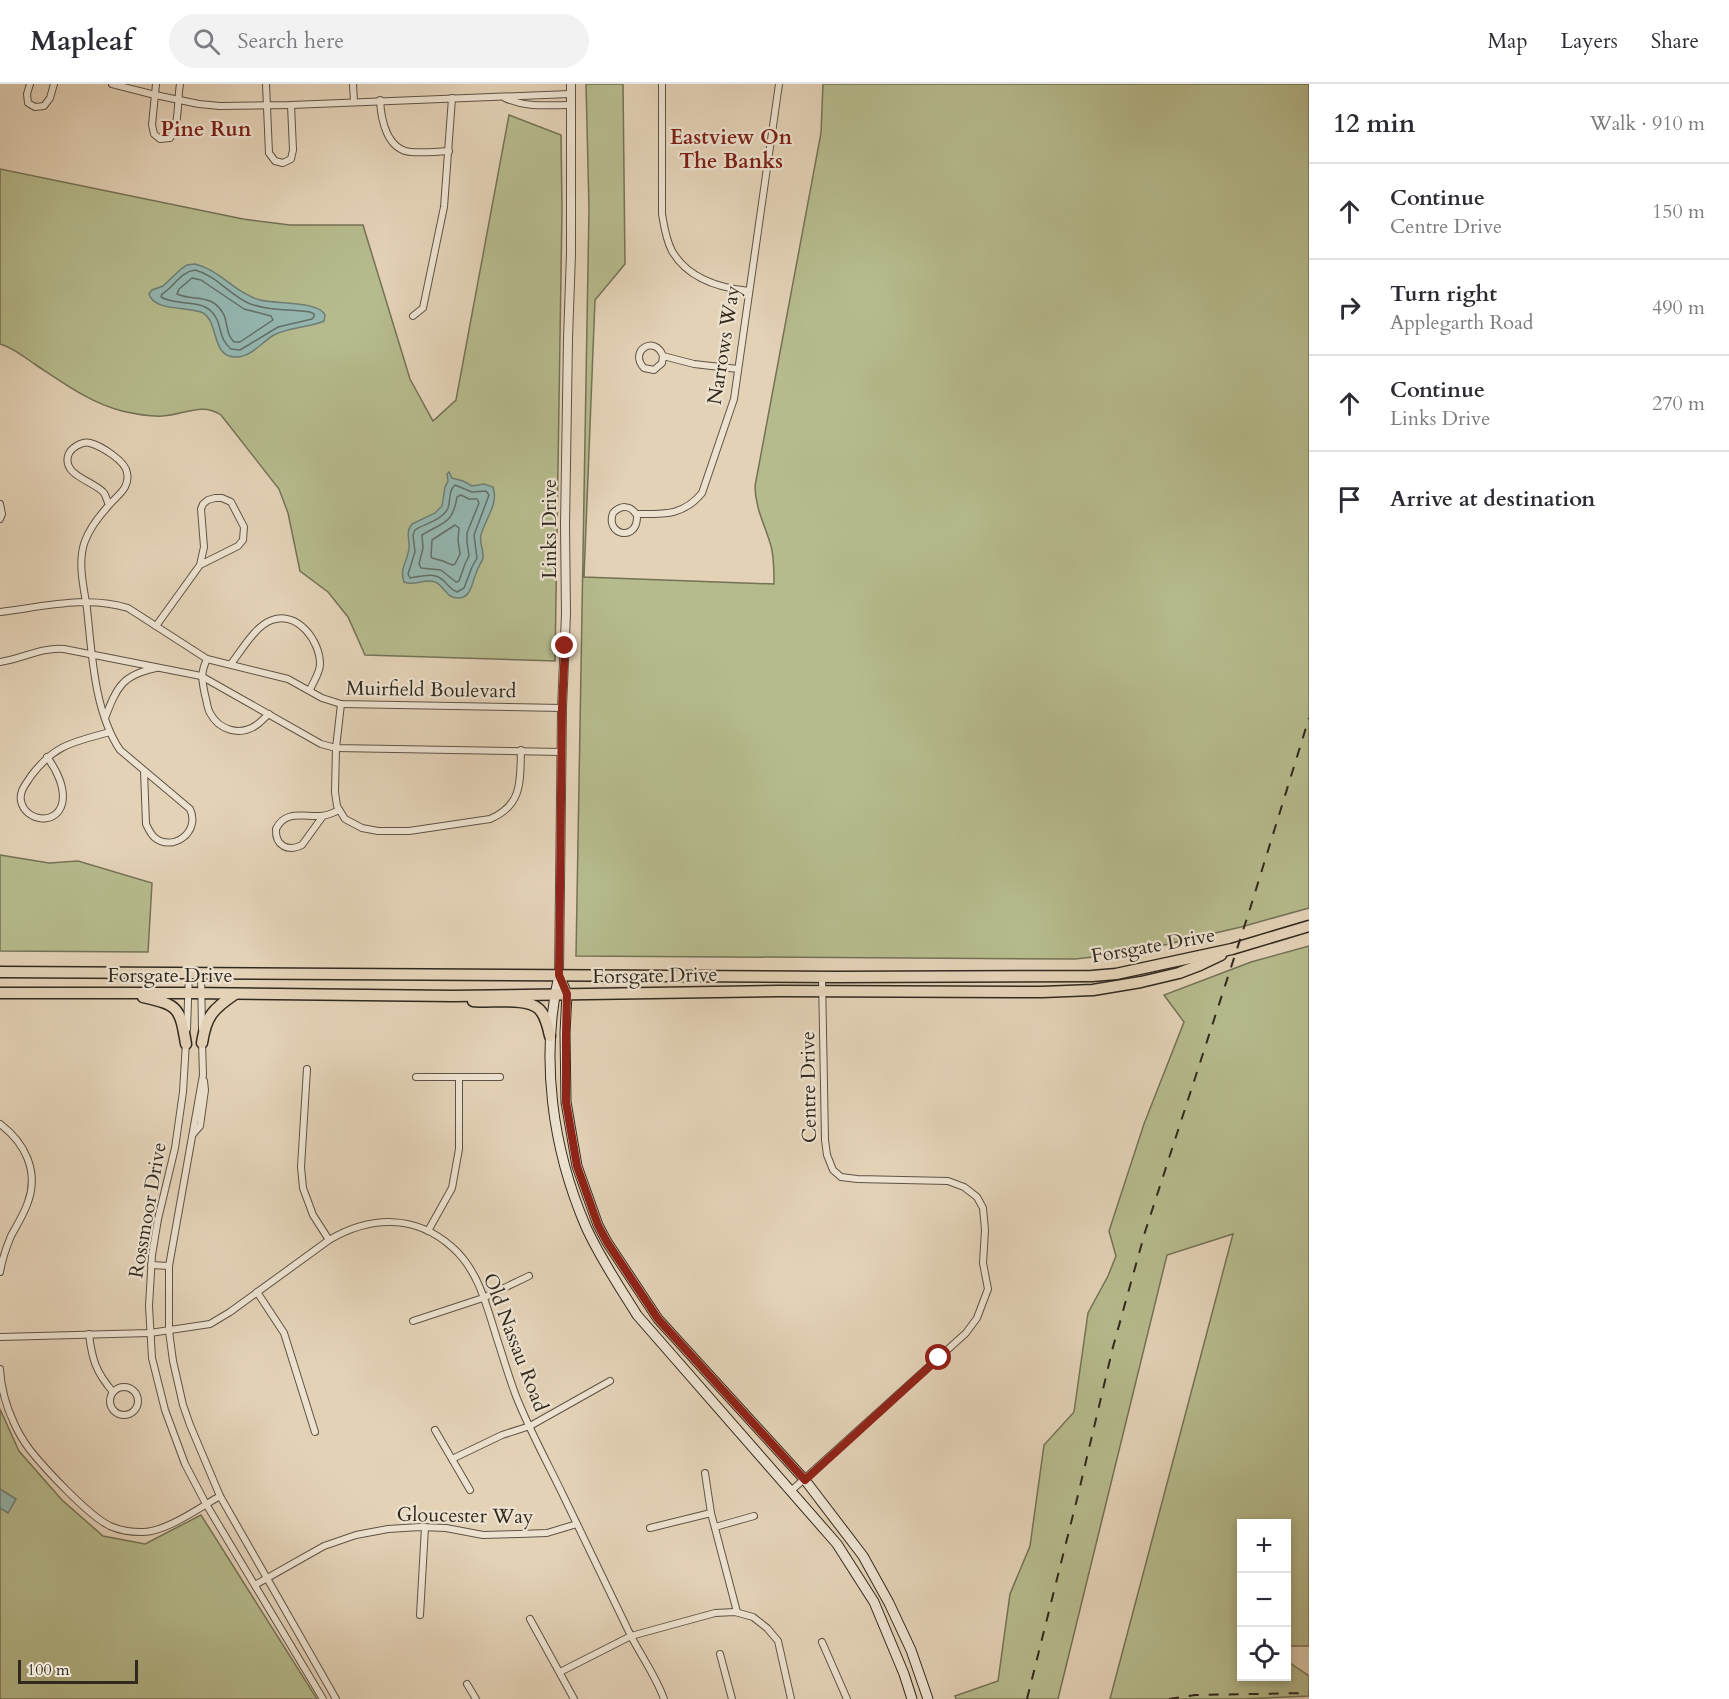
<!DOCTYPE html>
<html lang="en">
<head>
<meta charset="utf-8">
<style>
	body { margin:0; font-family:Cardo,serif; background:#f2f2f3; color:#2b2b33 }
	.controls { position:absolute; right:18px; bottom:18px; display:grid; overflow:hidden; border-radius:0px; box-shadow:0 3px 9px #0003 }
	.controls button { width:54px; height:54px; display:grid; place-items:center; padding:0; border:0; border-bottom:2px solid #e1e1e2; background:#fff; color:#2b2b33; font:30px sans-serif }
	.scale { position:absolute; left:18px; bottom:15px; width:120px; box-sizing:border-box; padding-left:6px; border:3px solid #31291e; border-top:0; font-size:16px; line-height:21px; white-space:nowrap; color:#31291e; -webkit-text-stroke:4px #ede2d0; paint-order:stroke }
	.stop { position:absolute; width:18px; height:18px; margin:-14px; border:4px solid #8f2418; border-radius:50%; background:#fff }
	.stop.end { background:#8f2418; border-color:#fff; box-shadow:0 2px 6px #0008 }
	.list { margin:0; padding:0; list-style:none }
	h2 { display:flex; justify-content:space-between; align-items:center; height:78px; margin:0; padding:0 24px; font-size:26px }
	h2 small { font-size:20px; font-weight:400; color:#7c7c81 }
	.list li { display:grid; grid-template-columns:39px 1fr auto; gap:18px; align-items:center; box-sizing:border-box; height:96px; padding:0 24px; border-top:2px solid #e1e1e2 }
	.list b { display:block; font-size:22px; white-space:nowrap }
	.list p { margin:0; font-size:20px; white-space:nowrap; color:#7c7c81 }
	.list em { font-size:20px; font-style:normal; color:#7c7c81 }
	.icon { flex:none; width:33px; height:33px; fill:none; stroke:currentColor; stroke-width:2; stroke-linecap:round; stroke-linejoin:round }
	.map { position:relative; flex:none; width:1309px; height:1615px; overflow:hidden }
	header { display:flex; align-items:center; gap:36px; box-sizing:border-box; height:84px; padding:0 30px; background:#fff; border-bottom:2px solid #e1e1e2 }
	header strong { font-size:28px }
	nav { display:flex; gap:33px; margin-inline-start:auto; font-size:21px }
	.search { width:420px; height:54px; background:#f2f2f3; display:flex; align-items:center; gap:15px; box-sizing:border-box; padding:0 21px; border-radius:33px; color:#7c7c81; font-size:22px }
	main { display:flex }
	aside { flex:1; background:#fff }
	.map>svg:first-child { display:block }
	.green { fill:#b6bb8d; stroke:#747256; stroke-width:1.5 }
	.water { fill:#95b7b1; stroke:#6d7e76; stroke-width:1.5 }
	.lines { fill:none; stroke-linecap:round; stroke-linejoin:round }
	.shore { stroke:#637068; stroke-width:1.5 }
	.minor-casing { stroke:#5e5344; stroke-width:8 }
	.tertiary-casing { stroke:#5e5344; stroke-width:10 }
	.secondary-casing { stroke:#31291e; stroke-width:11 }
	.primary-casing { stroke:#31291e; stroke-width:13 }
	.minor { stroke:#ede2d0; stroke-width:6 }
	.tertiary { stroke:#ede2d0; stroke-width:8 }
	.secondary { stroke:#ede2d0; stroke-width:9 }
	.primary { stroke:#e4d2b7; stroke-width:10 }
	.rail { stroke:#31291e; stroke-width:2; stroke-dasharray:10 10; stroke-linecap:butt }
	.route { stroke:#8f2418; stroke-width:8 }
	.labels { text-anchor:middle; stroke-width:4.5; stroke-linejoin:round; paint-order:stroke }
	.street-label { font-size:20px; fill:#31291e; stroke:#ede2d0 }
	.neighbourhood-label { font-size:21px; font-weight:bold; fill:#7a1f14; stroke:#ede2d0 }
</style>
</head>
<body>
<header>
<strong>Mapleaf</strong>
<div class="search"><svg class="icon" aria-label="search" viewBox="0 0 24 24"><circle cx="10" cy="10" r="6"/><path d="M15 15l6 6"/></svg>Search here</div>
<nav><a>Map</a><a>Layers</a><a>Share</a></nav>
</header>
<main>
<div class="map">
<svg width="1309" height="1615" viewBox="0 0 1309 1615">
	<rect width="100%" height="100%" fill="#e4d2b7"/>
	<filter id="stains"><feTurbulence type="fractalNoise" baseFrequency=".00333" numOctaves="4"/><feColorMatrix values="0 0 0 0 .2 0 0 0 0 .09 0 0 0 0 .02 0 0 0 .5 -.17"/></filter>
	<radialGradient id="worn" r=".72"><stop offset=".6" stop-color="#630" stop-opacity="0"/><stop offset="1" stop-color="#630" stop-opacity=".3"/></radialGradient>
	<g class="green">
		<path d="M586,0H623L625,180L595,216L584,493L774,500C774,489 774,473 771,462C765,441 755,424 755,402L821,49L823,0H1309V824L1241,843L1130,869L1075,875L576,872L589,125Z"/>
		<path d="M509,31L561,51L562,125L555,577L365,571L348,533L328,508L300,487L288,429L279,405L221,331C202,318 183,331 163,332C149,333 135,330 122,327C90,319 62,298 36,281C24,273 14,264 0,260V85L243,135L290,141H363L410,295L433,337L456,316Z"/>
		<path d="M0,771L49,779L78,777L152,799L148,868L0,867Z"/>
		<path d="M1309,862V1562H1287L1286,1440H1242V1592H1286L1287,1577L1309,1592V1612L1244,1615H1110L1233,1150L1167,1171L1058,1615H956L955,1612L998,1597L1010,1510L1030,1462L1044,1361L1074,1328L1088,1229L1108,1192L1116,1172L1109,1147L1144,1040L1184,938L1164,911L1251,878Z"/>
		<path d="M0,1325L19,1367L62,1416L103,1452L145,1460L201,1431L317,1615H0Z"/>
	</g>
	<g class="water">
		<path d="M195,180C220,186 235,209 260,216C275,220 319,217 325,231L324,237C308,244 290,243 274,251C263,257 252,272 238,273C210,275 220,239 203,229C190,222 154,228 149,210L152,206L163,202L181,185L187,181Z"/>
		<path d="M449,388L452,394L463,397L472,402L484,400L493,403C499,420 485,435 481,451C479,459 484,466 483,474C482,479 478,482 477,487C472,497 472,515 457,514C446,514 444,501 435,498C424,494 414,503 404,498C399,485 408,476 409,464C410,454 405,449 412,440L435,429L442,422L445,403L448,397L447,390Z"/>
		<path d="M0,1405L16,1415L8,1429L0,1424Z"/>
	</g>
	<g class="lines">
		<g class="shore">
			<path d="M195,186C215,191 229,210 248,219C268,227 289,225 310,228L314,230V233L312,235L278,243L240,266L231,265C217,254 223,238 211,227C198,215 176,222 161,213L162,210C174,203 180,188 195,186Z"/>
			<path d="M192,194L201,196L244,225L271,232L273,236L240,258H234C226,250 228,241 224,231C212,208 194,218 177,210L179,205Z"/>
			<path d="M455,401L472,408L486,407L489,411L474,451L477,474L472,483L464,504L457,508C451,506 450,503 445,498C435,487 423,492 410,494L408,490L415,468L413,451L415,446C424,440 443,436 448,424C451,416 448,407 455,401Z"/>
			<path d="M461,411L469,415H477L479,419L467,449V458L469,472L465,480L459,497L456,498L441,486L421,484L419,480L423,464L422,451C443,438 453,440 457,413Z"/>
			<path d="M455,441L459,444L458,456L460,470L455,480L452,481L443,477L432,474L431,472L432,456Z"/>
		</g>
		<g class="minor-casing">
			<g id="minor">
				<path d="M30,0L27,10L28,19L35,23L44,22L50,14L54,0"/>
				<path d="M112,0L155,11L199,20L220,22L291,21L570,10"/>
				<path d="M156,0L152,41L154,50L160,55L170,54C180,39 177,17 180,0"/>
				<path d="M266,0L269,69L275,77L283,79L291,75L293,66L291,21"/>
				<path d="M353,0L354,18"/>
				<path d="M662,0V130C664,142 666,156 672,167C688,195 719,204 749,207"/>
				<path d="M505,14C527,24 546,21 570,21"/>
				<path d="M380,16C381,36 387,66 411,68C424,69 437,68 449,67"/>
				<path d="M413,232L423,224L444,123L452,14"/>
				<path d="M663,272L662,279L654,286L644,284C628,267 655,250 663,272L694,280L738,285"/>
				<path d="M0,420L2,430L0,435"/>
				<path d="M109,421C107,417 106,412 104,409C94,397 63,392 68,372C70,364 82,357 90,359C101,362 126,377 127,389C128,393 127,399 125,403C122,409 115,414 110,420C100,431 90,443 85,457C77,478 84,504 87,525C92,570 94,627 120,666L190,725C201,748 172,769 154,753C150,749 148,744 146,740L144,687"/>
				<path d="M637,434C636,458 605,451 613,429C621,421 630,421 636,430C664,430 683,432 702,409L734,315L779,0"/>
				<path d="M0,528C42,523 87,511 128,524L207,575L288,595L322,614L341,620L562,624"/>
				<path d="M156,542L200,481L238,462L243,456L244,443L231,418L222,414H215L208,416L203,420L201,425L204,463L200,481"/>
				<path d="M207,575C200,590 202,596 205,611C207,617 207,624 210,629C219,646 239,652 255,642C260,639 264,634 269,630"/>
				<path d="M0,578C22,575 41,563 64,565L201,592L321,660L336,664L562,668"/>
				<path d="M231,580C241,567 256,541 272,536C298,527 320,557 320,580C320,589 313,598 310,606"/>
				<path d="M341,620L336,664L335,708L337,722L345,735L362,744L378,747H409L490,735C523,721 520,697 521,666"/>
				<path d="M105,634C117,603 122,591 156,584"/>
				<path d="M47,673C56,685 66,704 62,720C56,742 25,737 21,717C19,707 26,700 31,692C55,660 74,658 110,648"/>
				<path d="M323,732L302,761C288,768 275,762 276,745C285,726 303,733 320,732C326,732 333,729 339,726"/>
				<path d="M201,889L202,945"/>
				<path d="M187,945L189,889"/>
				<path d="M186,958L183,1008L175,1064L158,1135L152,1171L149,1222L152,1274L165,1326L185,1380L206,1420L323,1615"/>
				<path d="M202,958L203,991L169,1182V1247L173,1277L183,1321L190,1341L220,1412L336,1615"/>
				<path d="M307,985L301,1083L303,1104L313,1131L329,1156"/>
				<path d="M416,993H500"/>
				<path d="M0,1040C25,1059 39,1087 28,1118C24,1130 17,1141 11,1152C6,1164 2,1176 0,1188"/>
				<path d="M193,1050L200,1042L205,1006L204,997"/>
				<path d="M428,1147L452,1104L459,1065V993"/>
				<path d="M151,1181L169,1182"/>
				<path d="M257,1208L284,1249L315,1348"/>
				<path d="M413,1237L483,1214L529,1192"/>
				<path d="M89,1250C92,1276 96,1288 113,1308"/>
				<path d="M0,1253L150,1249L210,1240L230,1228L329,1156C370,1132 415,1130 452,1163C481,1188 488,1229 500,1264C505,1280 510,1296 516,1312C529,1345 547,1378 563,1411C585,1457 608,1504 630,1550C641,1572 656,1592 664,1615"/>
				<path d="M0,1285C1,1304 6,1322 14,1339C18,1348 24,1358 30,1366C46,1386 89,1432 110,1442C119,1446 131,1448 141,1448C165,1449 199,1424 220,1412"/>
				<circle cx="124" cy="1317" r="14"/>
				<path d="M435,1346L470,1406"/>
				<path d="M452,1375L502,1351L530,1342L610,1297"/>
				<path d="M705,1389L711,1429L737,1528"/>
				<path d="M792,1406L966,1249L977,1234L988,1205L983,1179L985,1146L983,1124L977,1113L964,1103L948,1097L857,1095L841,1093L833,1086L827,1071L825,1056L822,893"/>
				<path d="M715,1443L754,1432"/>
				<path d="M650,1444L711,1429"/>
				<path d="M255,1501L324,1462L356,1451L388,1445L420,1443L446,1444L483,1451L519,1450L547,1449L577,1440"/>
				<path d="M420,1531L425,1443"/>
				<path d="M530,1535L574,1615"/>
				<path d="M822,1558L847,1615"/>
				<path d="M720,1570L732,1615"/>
				<path d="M560,1588L631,1552L715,1529L735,1528L753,1533L767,1544L778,1557L791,1615"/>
				<path d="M467,1600L476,1615"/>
			</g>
		</g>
		<g class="tertiary-casing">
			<path id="tertiary" d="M559,891L562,624L566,530L565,442L568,254L571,170V0"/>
		</g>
		<g class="secondary-casing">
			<g id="secondary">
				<path d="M559,891L567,910L565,949L566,1018L577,1082L598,1141L607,1158L658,1235L805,1396L863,1472L889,1519L911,1566L928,1615"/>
				<path d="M559,891C540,974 552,1064 586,1143C600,1174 619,1202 637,1231L837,1460L874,1518L904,1590L912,1615"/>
			</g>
		</g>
		<g class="primary-casing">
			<g id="primary">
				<path d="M0,888L836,893L1092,892L1116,890L1232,865L1309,842"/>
				<path d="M0,909H189L453,912L779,907L1042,908L1093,906L1141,898L1179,889L1200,881L1221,871"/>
				<path d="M143,913C179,921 180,924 186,960"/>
				<path d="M473,917C490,919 527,913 539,925C546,932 548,943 550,952"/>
				<path d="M202,959C206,932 213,925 235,910"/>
			</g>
		</g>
		<use href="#minor" class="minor"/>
		<use href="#tertiary" class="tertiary"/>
		<use href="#secondary" class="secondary"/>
		<use href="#primary" class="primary"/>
		<g class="rail">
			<path d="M1027,1615L1078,1411L1113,1263L1145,1148L1249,828L1309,634"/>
			<path d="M1169,1615L1195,1611L1309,1609"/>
		</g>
	</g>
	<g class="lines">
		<path class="route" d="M565,562L562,624L559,891L567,910L566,950V1018L577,1082L598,1141L607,1158L658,1235L805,1396L939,1274"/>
	</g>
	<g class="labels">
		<g class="street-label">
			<text transform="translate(723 261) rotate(-81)" y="7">Narrows Way</text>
			<text transform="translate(549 445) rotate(-90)" y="7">Links Drive</text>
			<text transform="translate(431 605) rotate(1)" y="7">Muirfield Boulevard</text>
			<text transform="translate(1153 861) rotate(-10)" y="7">Forsgate Drive</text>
			<text x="170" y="898">Forsgate Drive</text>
			<text transform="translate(655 891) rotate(-1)" y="7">Forsgate Drive</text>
			<text transform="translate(808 1003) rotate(-91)" y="7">Centre Drive</text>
			<text transform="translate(147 1126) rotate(-80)" y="7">Rossmoor Drive</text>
			<text transform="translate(516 1258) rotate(69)" y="7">Old Nassau Road</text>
			<text transform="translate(465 1431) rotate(1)" y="7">Gloucester Way</text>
		</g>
		<g class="neighbourhood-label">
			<text x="206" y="52">Pine Run</text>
			<text x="731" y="60">Eastview On<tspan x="731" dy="24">The Banks</tspan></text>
		</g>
	</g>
	<rect width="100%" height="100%" filter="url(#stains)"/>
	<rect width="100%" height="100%" fill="url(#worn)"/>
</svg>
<div class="controls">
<button>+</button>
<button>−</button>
<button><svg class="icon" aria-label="locate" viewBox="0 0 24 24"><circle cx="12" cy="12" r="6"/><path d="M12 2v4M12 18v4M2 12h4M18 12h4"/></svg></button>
</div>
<div class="scale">100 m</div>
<div class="stop" style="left:939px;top:1274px"></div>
<div class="stop end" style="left:565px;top:562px"></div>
</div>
<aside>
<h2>12 min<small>Walk · 910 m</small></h2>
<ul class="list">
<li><svg class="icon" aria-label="ahead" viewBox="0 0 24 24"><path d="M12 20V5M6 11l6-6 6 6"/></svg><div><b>Continue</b><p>Centre Drive</p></div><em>150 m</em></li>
<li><svg class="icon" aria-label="right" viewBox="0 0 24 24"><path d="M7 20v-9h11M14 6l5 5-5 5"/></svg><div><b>Turn right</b><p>Applegarth Road</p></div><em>490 m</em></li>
<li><svg class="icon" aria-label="ahead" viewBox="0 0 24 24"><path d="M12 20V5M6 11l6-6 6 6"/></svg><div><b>Continue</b><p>Links Drive</p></div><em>270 m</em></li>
<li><svg class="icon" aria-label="arrive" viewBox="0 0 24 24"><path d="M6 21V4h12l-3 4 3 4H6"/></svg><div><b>Arrive at destination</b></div></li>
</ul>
</aside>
</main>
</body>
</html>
